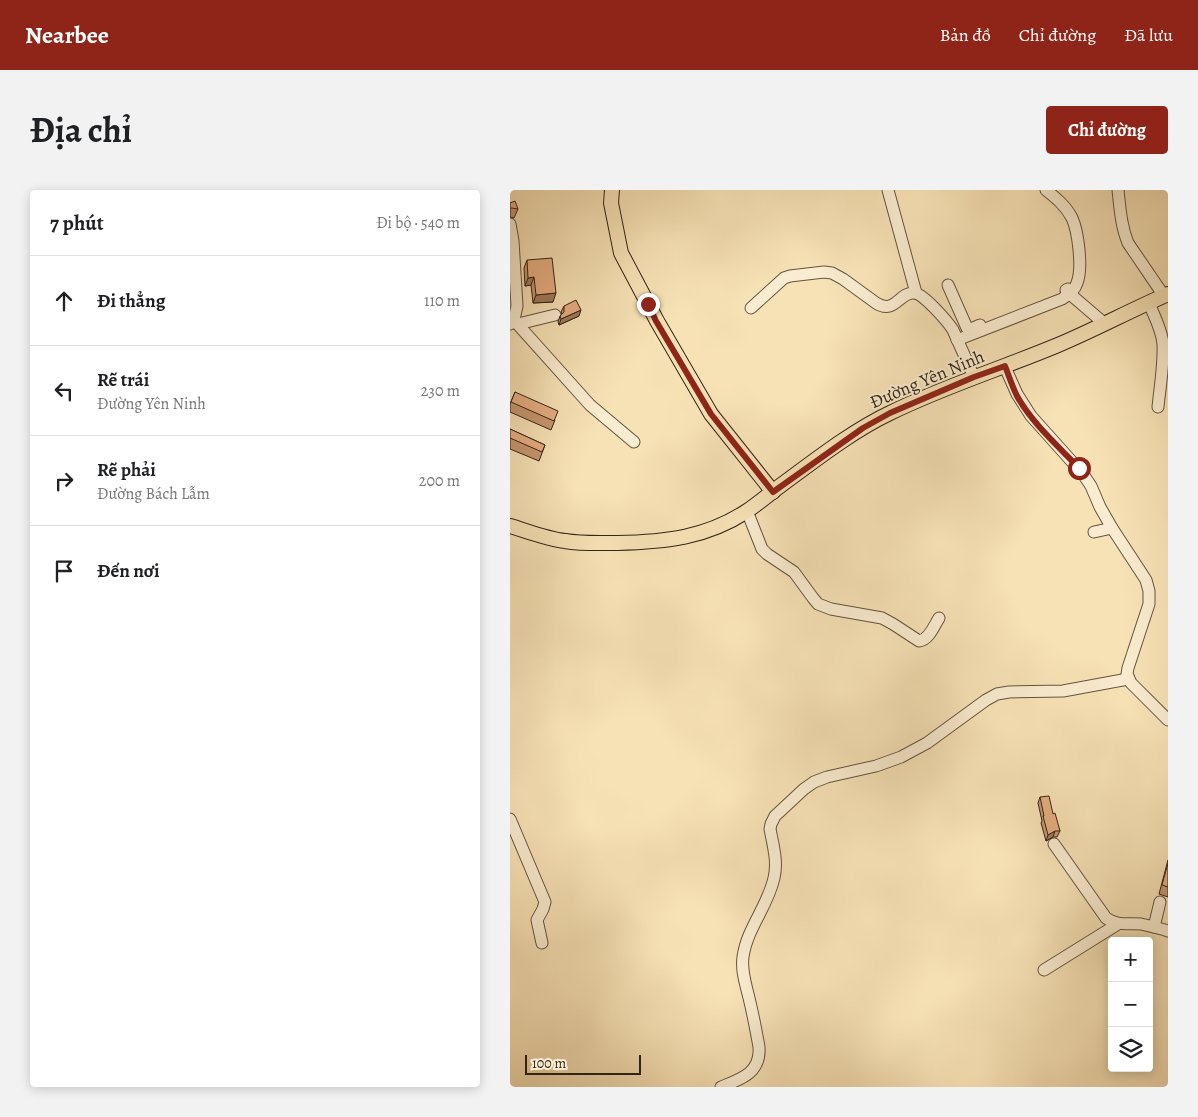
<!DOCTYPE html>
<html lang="vi">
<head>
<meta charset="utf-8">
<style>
	body { margin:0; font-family:Alegreya,serif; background:#f2f2f2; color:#202124 }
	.controls { position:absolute; right:15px; bottom:15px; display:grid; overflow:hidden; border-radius:5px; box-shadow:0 2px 12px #0003 }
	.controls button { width:45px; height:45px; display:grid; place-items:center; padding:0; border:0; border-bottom:1px solid #e0e0e0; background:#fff; color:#202124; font:25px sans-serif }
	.scale { position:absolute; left:15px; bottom:12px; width:116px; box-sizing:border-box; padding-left:5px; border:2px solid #312518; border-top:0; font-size:14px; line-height:18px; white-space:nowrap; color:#312518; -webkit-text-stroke:4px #faecd0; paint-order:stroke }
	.stop { position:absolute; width:15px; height:15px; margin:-11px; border:4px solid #8f2418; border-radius:50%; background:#fff }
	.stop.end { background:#8f2418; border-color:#fff; box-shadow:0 1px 5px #0008 }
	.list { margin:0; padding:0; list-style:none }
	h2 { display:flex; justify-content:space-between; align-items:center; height:65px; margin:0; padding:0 20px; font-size:21px }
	h2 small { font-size:16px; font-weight:400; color:#757577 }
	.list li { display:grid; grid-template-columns:32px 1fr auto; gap:15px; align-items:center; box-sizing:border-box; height:90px; padding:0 20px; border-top:1px solid #e0e0e0 }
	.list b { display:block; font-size:19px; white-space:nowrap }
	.list p { margin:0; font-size:16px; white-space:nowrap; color:#757577 }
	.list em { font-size:16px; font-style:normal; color:#757577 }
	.icon { flex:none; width:28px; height:28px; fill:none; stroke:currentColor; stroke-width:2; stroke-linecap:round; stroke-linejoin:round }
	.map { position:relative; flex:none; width:658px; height:897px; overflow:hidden; border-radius:5px }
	header { display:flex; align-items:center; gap:30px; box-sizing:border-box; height:70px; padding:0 25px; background:#8f2418; color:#fff }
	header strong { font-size:24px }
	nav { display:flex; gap:28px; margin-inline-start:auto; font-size:18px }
	.intro { display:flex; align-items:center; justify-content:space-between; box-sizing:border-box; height:120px; padding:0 30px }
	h1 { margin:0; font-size:35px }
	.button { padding:12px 22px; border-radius:5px; background:#8f2418; color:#fff; font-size:18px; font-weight:700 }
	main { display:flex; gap:30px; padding:0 30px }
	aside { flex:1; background:#fff; border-radius:5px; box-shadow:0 2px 12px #0003 }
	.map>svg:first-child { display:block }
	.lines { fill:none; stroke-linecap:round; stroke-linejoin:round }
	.minor-casing { stroke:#625440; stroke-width:13 }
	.major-casing { stroke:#312518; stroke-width:16 }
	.minor { stroke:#faecd0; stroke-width:11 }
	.major { stroke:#f7e2b6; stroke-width:14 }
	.wall { fill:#c7966f; stroke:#312518 }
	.shaded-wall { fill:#a27a5a; stroke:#312518 }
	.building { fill:#e7ae81; stroke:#312518 }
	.route { stroke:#8f2418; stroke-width:6 }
	.labels { text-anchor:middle; stroke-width:4; stroke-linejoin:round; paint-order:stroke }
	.street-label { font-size:18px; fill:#312518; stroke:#faecd0 }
</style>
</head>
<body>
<header>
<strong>Nearbee</strong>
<nav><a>Bản đồ</a><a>Chỉ đường</a><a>Đã lưu</a></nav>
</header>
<div class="intro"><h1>Địa chỉ</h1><a class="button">Chỉ đường</a></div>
<main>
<aside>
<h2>7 phút<small>Đi bộ · 540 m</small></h2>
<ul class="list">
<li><svg class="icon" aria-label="ahead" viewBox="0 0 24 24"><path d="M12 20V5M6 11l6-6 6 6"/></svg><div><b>Đi thẳng</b></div><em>110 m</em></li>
<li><svg class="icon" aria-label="left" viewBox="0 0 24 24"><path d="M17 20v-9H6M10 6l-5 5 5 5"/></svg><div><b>Rẽ trái</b><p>Đường Yên Ninh</p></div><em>230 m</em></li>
<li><svg class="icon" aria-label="right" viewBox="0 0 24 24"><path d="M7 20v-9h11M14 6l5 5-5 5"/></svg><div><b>Rẽ phải</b><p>Đường Bách Lẫm</p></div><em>200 m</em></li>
<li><svg class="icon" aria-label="arrive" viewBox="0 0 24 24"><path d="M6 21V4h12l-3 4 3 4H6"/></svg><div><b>Đến nơi</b></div></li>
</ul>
</aside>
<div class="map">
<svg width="658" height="897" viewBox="0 0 658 897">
	<rect width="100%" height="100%" fill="#f7e2b6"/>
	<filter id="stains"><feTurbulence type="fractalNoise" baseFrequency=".004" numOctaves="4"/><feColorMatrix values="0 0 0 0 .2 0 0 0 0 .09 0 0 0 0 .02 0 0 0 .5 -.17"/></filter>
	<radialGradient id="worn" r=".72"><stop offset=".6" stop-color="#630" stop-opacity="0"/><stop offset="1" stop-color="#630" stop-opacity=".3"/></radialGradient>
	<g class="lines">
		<g class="minor-casing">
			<g id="minor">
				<path d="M378,0L406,103"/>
				<path d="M608,0C610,18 611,36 618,53L654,106"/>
				<path d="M0,34L3,51L7,116L5,125L0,134"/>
				<path d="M438,95L457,138L461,139L470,135"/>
				<path d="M556,100L558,99L560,104L595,134"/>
				<path d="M639,113C644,126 652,140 653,154C654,174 650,197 648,217"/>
				<path d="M241,118L274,88L280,86L314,82L322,83L333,89L366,113C385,125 389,102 404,103C413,103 438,132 443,140L464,187"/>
				<path d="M3,129L80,215L124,252"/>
				<path d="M8,134L45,125"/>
				<path d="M447,150L552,109C559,105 565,100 567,93C573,78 568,41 562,28C556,16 546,8 536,0"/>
				<path d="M495,177L507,204L521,226L573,284L581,296L590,317L602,338L636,390L639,401V414L618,478L617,484L621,493L658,530"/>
				<path d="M237,321L252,359L257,364L284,382L303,408L308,414L321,419L372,428L383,434L409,451C419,450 424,436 429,428"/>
				<path d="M584,342L602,338"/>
				<path d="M0,629L35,712L33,719L27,730L32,753"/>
				<path d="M544,654L596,728C607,736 618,733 631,734C640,736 649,738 658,741"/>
				<path d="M644,737L650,712"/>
				<path d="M534,780L608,734"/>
				<path d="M211,897C231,889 251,883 249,857C246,840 243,824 239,808C236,795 231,781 233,767C237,738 258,716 264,688C268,672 263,655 260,639L261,634L265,626L294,599L304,592L317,587L366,576L391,567L417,553L476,510L487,504L499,502L553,501L618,489"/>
			</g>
		</g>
		<g class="major-casing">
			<g id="major">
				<path d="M102,0L101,13L111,63L147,131L201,224L263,302"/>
				<path d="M0,336C17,341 37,349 55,351C72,354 90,353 107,353C155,352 196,348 237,321C249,313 259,304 270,296C304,271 342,241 380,223C435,196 493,178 548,155C586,139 621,120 658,104"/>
			</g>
		</g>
		<use href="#minor" class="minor"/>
		<use href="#major" class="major"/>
	</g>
	<g class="wall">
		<path d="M0,13L8,19L4,28L0,27Z"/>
		<path d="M17,70L43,112L23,113L21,95L15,96L14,78Z"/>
		<path d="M54,116L69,126L49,135L48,132L50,126L52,124L51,122Z"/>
		<path d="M5,202L45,230L41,240L0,222V214Z"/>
		<path d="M0,239L35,255L29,271L0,259Z"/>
		<path d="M530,607L543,624L550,641L547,647H543L536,651L531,633L532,631L528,613Z"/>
		<path d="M658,670V707L649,704Z"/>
	</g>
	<g class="shaded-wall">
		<path d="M24,87L21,95L15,96L18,88Z"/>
		<path d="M46,103L43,112L23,113L26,105Z"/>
		<path d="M71,120L69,126L49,135L51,129Z"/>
		<path d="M545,641L543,647L536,651L538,645Z"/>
	</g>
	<g class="building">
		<path d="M5,11L8,19L2,18H0V13Z"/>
		<path d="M42,68L46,103L26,105L24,87L18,88L17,70Z"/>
		<path d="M66,110L71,120L51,129L50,126L54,122V116Z"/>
		<path d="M5,202L48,221L44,231L1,212Z"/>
		<path d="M0,239L35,255L32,262L0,248Z"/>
		<path d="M539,606L543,624L545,623L550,641H545L538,645L533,626H534L530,607Z"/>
		<path d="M658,673V697L652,695Z"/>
	</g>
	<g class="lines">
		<path class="route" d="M138,114L146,131L201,224L263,302L353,238L380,223L464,187L495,176C499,186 502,196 507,206C522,233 547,255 569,278"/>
	</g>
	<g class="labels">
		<g class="street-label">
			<text transform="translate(417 189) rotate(-23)" y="6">Đường Yên Ninh</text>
		</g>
	</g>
	<rect width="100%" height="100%" filter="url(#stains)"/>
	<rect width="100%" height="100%" fill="url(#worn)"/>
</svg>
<div class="controls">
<button>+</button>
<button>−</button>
<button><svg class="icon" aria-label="layers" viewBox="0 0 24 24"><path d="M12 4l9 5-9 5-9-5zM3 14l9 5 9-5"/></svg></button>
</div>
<div class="scale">100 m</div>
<div class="stop" style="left:569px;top:278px"></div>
<div class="stop end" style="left:138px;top:114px"></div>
</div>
</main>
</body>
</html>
